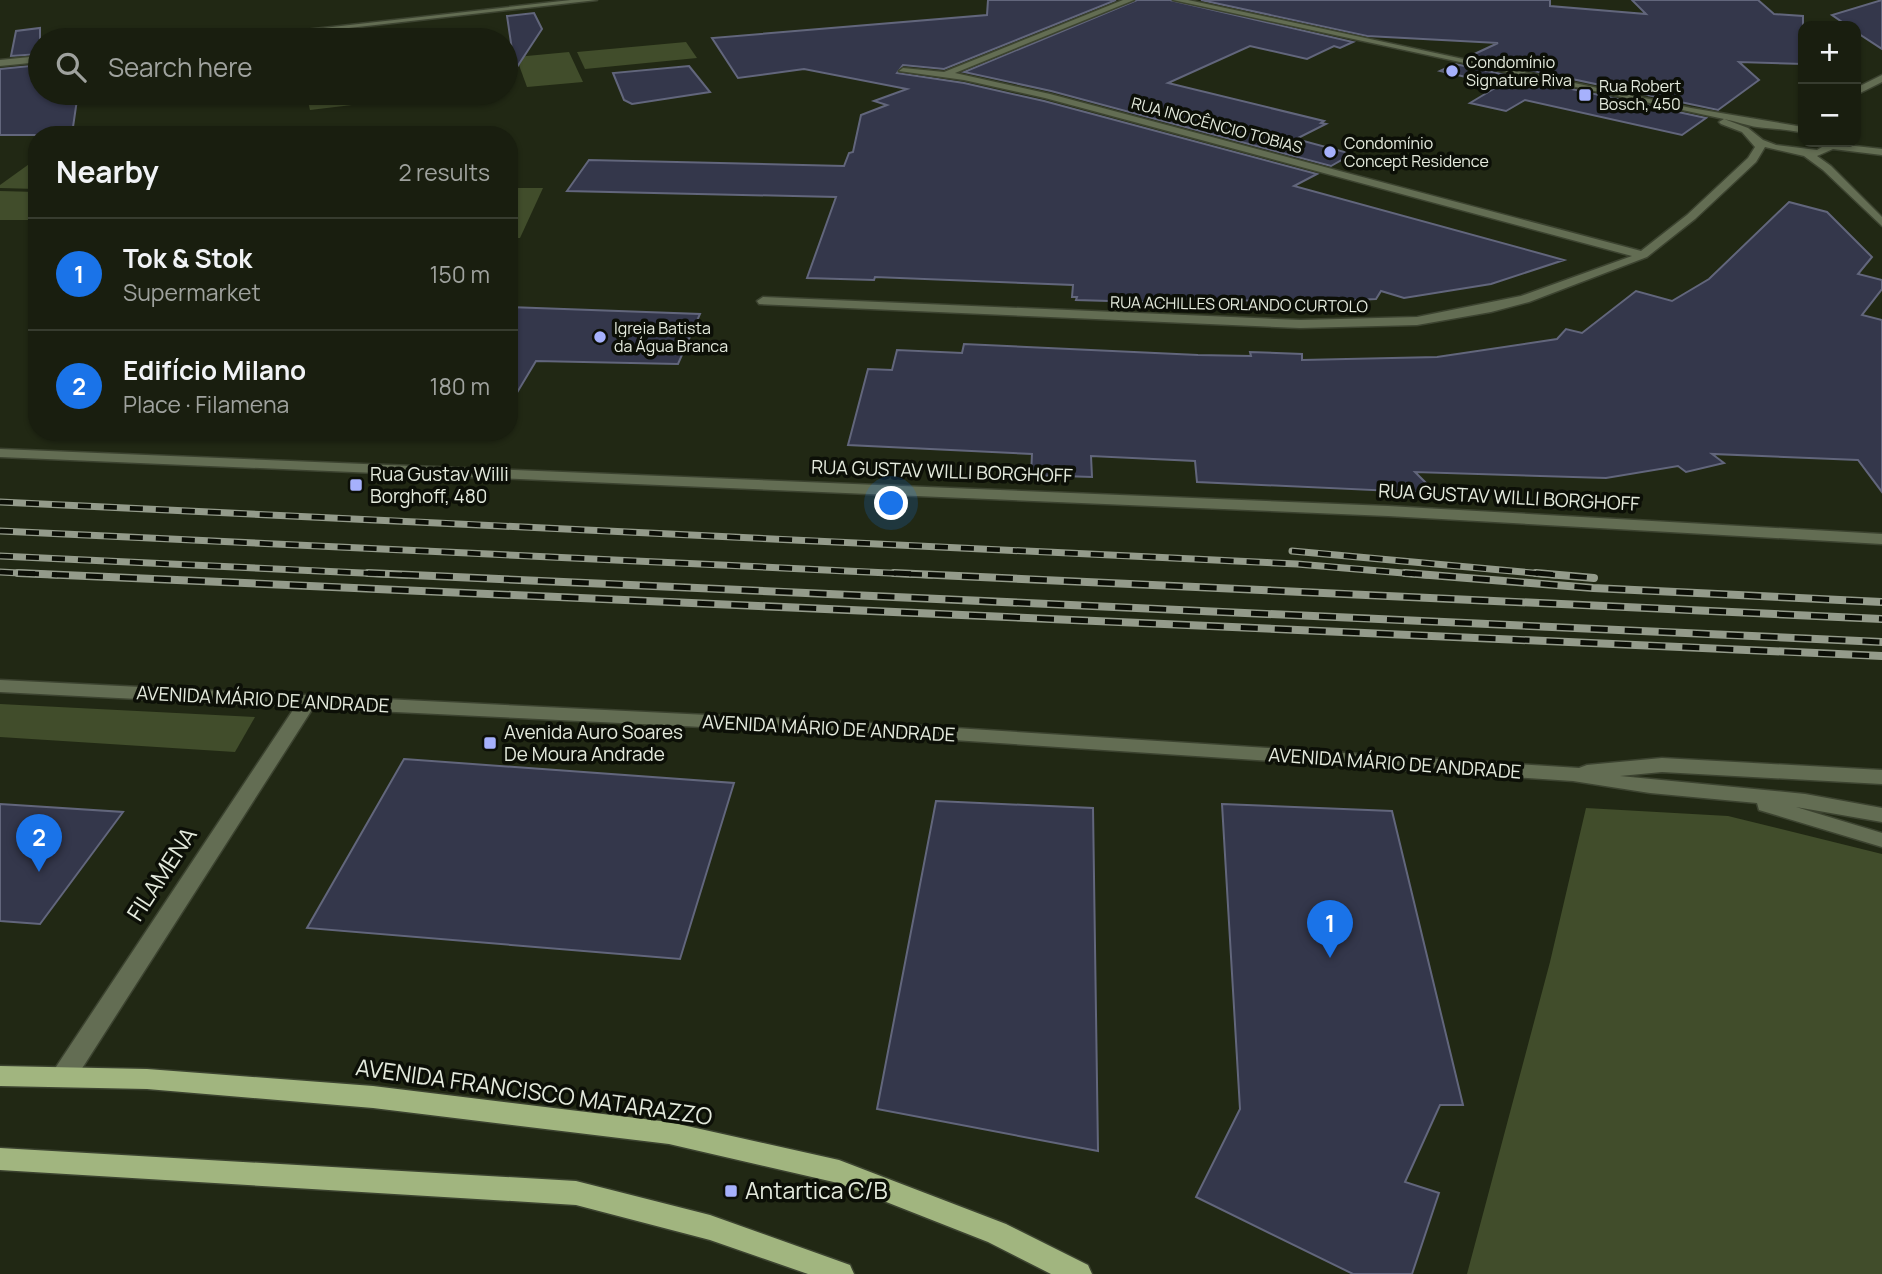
<!DOCTYPE html>
<html lang="en">
<head>
<meta charset="utf-8">
<style>
	body { margin:0; font-family:Manrope,sans-serif; background:#262b1d; color:#f1f3f6 }
	.controls { position:absolute; right:21px; top:21px; display:grid; overflow:hidden; border-radius:14px; box-shadow:0 2px 5px #0004 }
	.controls button { width:63px; height:63px; display:grid; place-items:center; padding:0; border:0; border-bottom:2px solid #373c2f; background:#191e0f; color:#f1f3f6; font:35px sans-serif }
	.you { position:absolute; left:892px; top:504px; width:24px; height:24px; margin:-18px; border:5px solid #fff; border-radius:50%; background:#1a73e8; box-shadow:0 0 0 10px #1a73e833 }
	.badge { display:grid; place-items:center; width:46px; height:46px; border-radius:50%; background:#1a73e8; color:#fff; font-size:23px; font-weight:700 }
	.pin { position:absolute; translate:-50% -58px; filter:drop-shadow(0 2px 4px #0008) }
	.pin::after { content:''; position:absolute; top:37px; width:24px; height:21px; background:inherit; clip-path:polygon(0 0,100% 0,50% 100%) }
	.list { margin:0; padding:0; list-style:none }
	h2 { display:flex; justify-content:space-between; align-items:center; height:91px; margin:0; padding:0 28px; font-size:30px }
	h2 small { font-size:23px; font-weight:400; color:#9fa29e }
	.list li { display:grid; grid-template-columns:46px 1fr auto; gap:21px; align-items:center; box-sizing:border-box; height:112px; padding:0 28px; border-top:2px solid #373c2f }
	.list b { display:block; font-size:26px; white-space:nowrap }
	.list p { margin:0; font-size:23px; white-space:nowrap; color:#9fa29e }
	.list em { font-size:23px; font-style:normal; color:#9fa29e }
	.icon { flex:none; width:38px; height:38px; fill:none; stroke:currentColor; stroke-width:2; stroke-linecap:round; stroke-linejoin:round }
	.map { position:relative; flex:none; width:1882px; height:1274px; overflow:hidden }
	.search { position:absolute; background:#191e0f; box-shadow:0 2px 5px #0004; left:28px; top:28px; width:490px; height:77px; display:flex; align-items:center; gap:18px; box-sizing:border-box; padding:0 24px; border-radius:38px; color:#9fa29e; font-size:26px }
	.panel { position:absolute; background:#191e0f; box-shadow:0 2px 5px #0004; left:28px; top:126px; width:490px; height:315px; border-radius:28px }
	.map>svg:first-child { display:block }
	.green { fill:#414d2b }
	.building { fill:#34374b; stroke:#62667c; stroke-width:2 }
	.lines { fill:none; stroke-linecap:round; stroke-linejoin:round }
	.minor-casing { stroke:#3c4330; stroke-width:3 }
	.major-casing { stroke:#3c4330; stroke-width:3 }
	.minor { fill:#636d53; fill-rule:evenodd }
	.major { fill:#a1b57f; fill-rule:evenodd }
	.rail-far1-casing { stroke:#949b8b; stroke-width:7 }
	.rail-casing { stroke:#949b8b; stroke-width:8 }
	.rail-far1 { stroke:#0c0f07; stroke-width:4.5; stroke-dasharray:13; stroke-linecap:butt }
	.rail { stroke:#0c0f07; stroke-width:5; stroke-dasharray:17; stroke-linecap:butt }
	.poi-dot { fill:#a6b1fc; stroke:#0c0f07; stroke-width:2.5 }
	.labels { text-anchor:middle; stroke-width:7; stroke-linejoin:round; paint-order:stroke }
	.far-poi-label { font-size:16px; fill:#e4eadd; stroke:#0c0f07; text-anchor:start }
	.far-street-label { font-size:16px; fill:#e4eadd; stroke:#0c0f07 }
	.street-label { font-size:19px; fill:#e4eadd; stroke:#0c0f07 }
	.poi-label { font-size:19px; fill:#e4eadd; stroke:#0c0f07; text-anchor:start }
	.near-street-label { font-size:23px; fill:#e4eadd; stroke:#0c0f07 }
	.near-poi-label { font-size:23px; fill:#e4eadd; stroke:#0c0f07; text-anchor:start }
</style>
</head>
<body>
<div class="map">
<svg width="1882" height="1274" viewBox="0 0 1882 1274">
	<rect width="100%" height="100%" fill="#212814"/>
	<g class="green">
		<path d="M686,42L697,58L585,69L577,52Z"/>
		<path d="M569,52L583,82L527,87L516,57Z"/>
		<path d="M306,93H348L352,105L310,110Z"/>
		<path d="M32,162L37,163V189L0,188V185Z"/>
		<path d="M509,188H543L520,238H509Z"/>
		<path d="M0,191L37,192V220H0Z"/>
		<path d="M0,704L255,717L235,752L0,737Z"/>
		<path d="M1586,808L1728,816L1882,854V1274H1467L1550,962Z"/>
	</g>
	<g class="building">
		<path d="M988,0H1116L944,69L903,65L897,73L964,83L1044,101L1317,174L1294,186L1564,260L1491,284L1404,298L1381,291L1376,299L1315,302L1178,299V303L1076,300L1077,297H1072L1073,285L875,277L874,280L807,278L836,197L567,191L589,160L844,166L849,153L853,152L861,115L887,105L874,101L907,89L804,69L738,78L712,38L987,15Z"/>
		<path d="M1137,0H1170L1353,42L1340,48L1334,46L1307,59L1250,46L1168,83L1324,121L1321,123L1326,124L1296,139L1352,154L1331,166L1051,91L964,72Z"/>
		<path d="M1201,0H1550V6L1646,14L1632,0H1758L1774,14L1803,16V64L1739,62L1759,80L1718,110L1468,57L1498,43L1367,36Z"/>
		<path d="M1882,0V49L1856,32V26H1848L1832,15Z"/>
		<path d="M534,13L542,29L515,70L507,16Z"/>
		<path d="M40,28V54L11,56L16,31Z"/>
		<path d="M1455,64L1706,118L1682,135L1525,100L1506,111L1470,103L1500,85L1440,71Z"/>
		<path d="M40,65V93H78L73,127L61,135H0V69Z"/>
		<path d="M689,66L710,92L632,104L624,100L613,73Z"/>
		<path d="M1789,202L1827,212L1872,257L1858,274L1882,280V289L1862,315L1882,320V492L1858,460L1712,454L1724,463L1686,472L1678,466L1606,478L1415,472L1436,493L1197,482L1195,461L1091,456L1092,477L1031,475L1032,454L848,445L868,369L892,370L897,350L962,353L964,344L1198,355L1251,356L1250,352L1302,354V360L1437,357L1557,339L1566,329L1582,333L1636,291L1672,301L1709,279Z"/>
		<path d="M509,307L700,314L678,364L536,361L509,406Z"/>
		<path d="M404,759L734,783L680,959L307,928Z"/>
		<path d="M936,801L1093,808L1098,1151L877,1109Z"/>
		<path d="M0,804L123,812L40,924L0,921Z"/>
		<path d="M1222,804L1392,811L1463,1105H1440L1405,1182L1439,1193L1412,1274H1353L1196,1197L1240,1109Z"/>
	</g>
	<g class="lines">
		<g class="minor-casing">
			<g id="minor">
				<path d="M571,0H597L242,40H217Z"/>
				<path d="M1123,0H1134L955,73L1050,94L1641,251L1687,215L1748,158L1755,147L1742,132L1721,124L1719,122L1724,119L1173,0H1188L1691,108L1803,127V133C1787,129 1773,129 1757,127C1748,126 1736,121 1724,119L1748,128L1763,140L1776,145L1817,150L1822,147L1819,142L1882,149V155L1833,149L1817,156L1831,166L1882,217V226L1823,170L1804,156L1765,147L1756,162L1695,219L1647,257L1529,302L1491,312L1417,325L1300,328L759,304L757,301L763,297L1300,320L1417,317L1521,296L1632,256L1045,98L964,80L899,71L903,68L944,72Z"/>
				<path d="M40,56V62L0,66V60Z"/>
				<path d="M1882,75V82L1856,95V88Z"/>
				<path d="M0,449L1388,506L1882,534V544L1388,516L0,457Z"/>
				<path d="M0,680L908,725L1579,768L1587,765L1662,758L1882,770V784L1662,772L1620,776L1805,794L1882,808V822L1796,807L1882,833V847L1759,810L1757,803L1650,793L1573,781L908,737L313,708L72,1084L63,1087L54,1084L51,1077L54,1070L295,707L0,692Z"/>
			</g>
		</g>
		<g class="major-casing">
			<g id="major">
				<path d="M0,1066L147,1069L373,1086L669,1122L839,1160L1006,1224L1088,1265L1092,1274H1051L988,1242L838,1183L669,1144L373,1108L147,1089L0,1086Z"/>
				<path d="M0,1148L576,1181L710,1215L850,1265L854,1274H808L710,1240L576,1205L0,1170Z"/>
			</g>
		</g>
		<use href="#minor" class="minor"/>
		<use href="#major" class="major"/>
		<g class="rail-far1-casing">
			<g id="rail-far1">
				<path d="M0,502L1297,564L1427,575"/>
				<path d="M0,531L931,575"/>
				<path d="M1292,551L1555,575"/>
				<path d="M0,556L406,575"/>
				<path d="M0,572L57,575"/>
			</g>
		</g>
		<g class="rail-casing">
			<g id="rail">
				<path d="M18,573L1882,656"/>
				<path d="M368,573L1882,642"/>
				<path d="M894,573L1882,619"/>
				<path d="M1405,573L1593,588L1882,602"/>
				<path d="M1536,573L1594,578"/>
			</g>
		</g>
		<use href="#rail-far1" class="rail-far1"/>
		<use href="#rail" class="rail"/>
	</g>
	<g class="poi-dot">
		<circle cx="1452" cy="71" r="7"/>
		<rect x="1578" y="88" width="14" height="14" rx="3.5"/>
		<circle cx="1330" cy="152" r="7"/>
		<circle cx="600" cy="337" r="7"/>
		<rect x="349" y="478" width="14" height="14" rx="3.5"/>
		<rect x="483" y="736" width="14" height="14" rx="3.5"/>
		<rect x="724" y="1184" width="14" height="14" rx="3.5"/>
	</g>
	<g class="labels">
		<g class="far-poi-label">
			<text x="1466" y="68">Condomínio<tspan x="1466" dy="18">Signature Riva</tspan></text>
			<text x="1599" y="92">Rua Robert<tspan x="1599" dy="18">Bosch, 450</tspan></text>
			<text x="1344" y="149">Condomínio<tspan x="1344" dy="18">Concept Residence</tspan></text>
			<text x="614" y="334">Igreja Batista<tspan x="614" dy="18">da Água Branca</tspan></text>
		</g>
		<g class="far-street-label">
			<text transform="translate(1217 125) rotate(15)" y="6">RUA INOCÊNCIO TOBIAS</text>
			<text transform="translate(1239 304) rotate(1)" y="6">RUA ACHILLES ORLANDO CURTOLO</text>
		</g>
		<g class="street-label">
			<text transform="translate(942 471) rotate(2)" y="7">RUA GUSTAV WILLI BORGHOFF</text>
			<text transform="translate(1509 497) rotate(3)" y="7">RUA GUSTAV WILLI BORGHOFF</text>
			<text transform="translate(263 699) rotate(3)" y="7">AVENIDA MÁRIO DE ANDRADE</text>
			<text transform="translate(829 728) rotate(3)" y="7">AVENIDA MÁRIO DE ANDRADE</text>
			<text transform="translate(1395 763) rotate(4)" y="7">AVENIDA MÁRIO DE ANDRADE</text>
		</g>
		<g class="poi-label">
			<text x="370" y="481">Rua Gustav Willi<tspan x="370" dy="22">Borghoff, 480</tspan></text>
			<text x="504" y="739">Avenida Auro Soares<tspan x="504" dy="22">De Moura Andrade</tspan></text>
		</g>
		<g class="near-street-label">
			<text transform="translate(162 874) rotate(-57)" y="8">FILAMENA</text>
			<text transform="translate(534 1092) rotate(8)" y="8">AVENIDA FRANCISCO MATARAZZO</text>
		</g>
		<g class="near-poi-label">
			<text x="745" y="1199">Antartica C/B</text>
		</g>
	</g>
</svg>
<div class="controls">
<button>+</button>
<button>−</button>
</div>
<div class="you"></div>
<div class="pin badge" style="left:1330px;top:958px">1</div>
<div class="pin badge" style="left:39px;top:872px">2</div>
<div class="search"><svg class="icon" aria-label="search" viewBox="0 0 24 24"><circle cx="10" cy="10" r="6"/><path d="M15 15l6 6"/></svg>Search here</div>
<section class="panel">
<h2>Nearby<small>2 results</small></h2>
<ul class="list">
<li><span class="badge">1</span><div><b>Tok &amp; Stok</b><p>Supermarket</p></div><em>150 m</em></li>
<li><span class="badge">2</span><div><b>Edifício Milano</b><p>Place · Filamena</p></div><em>180 m</em></li>
</ul>
</section>
</div>
</body>
</html>
